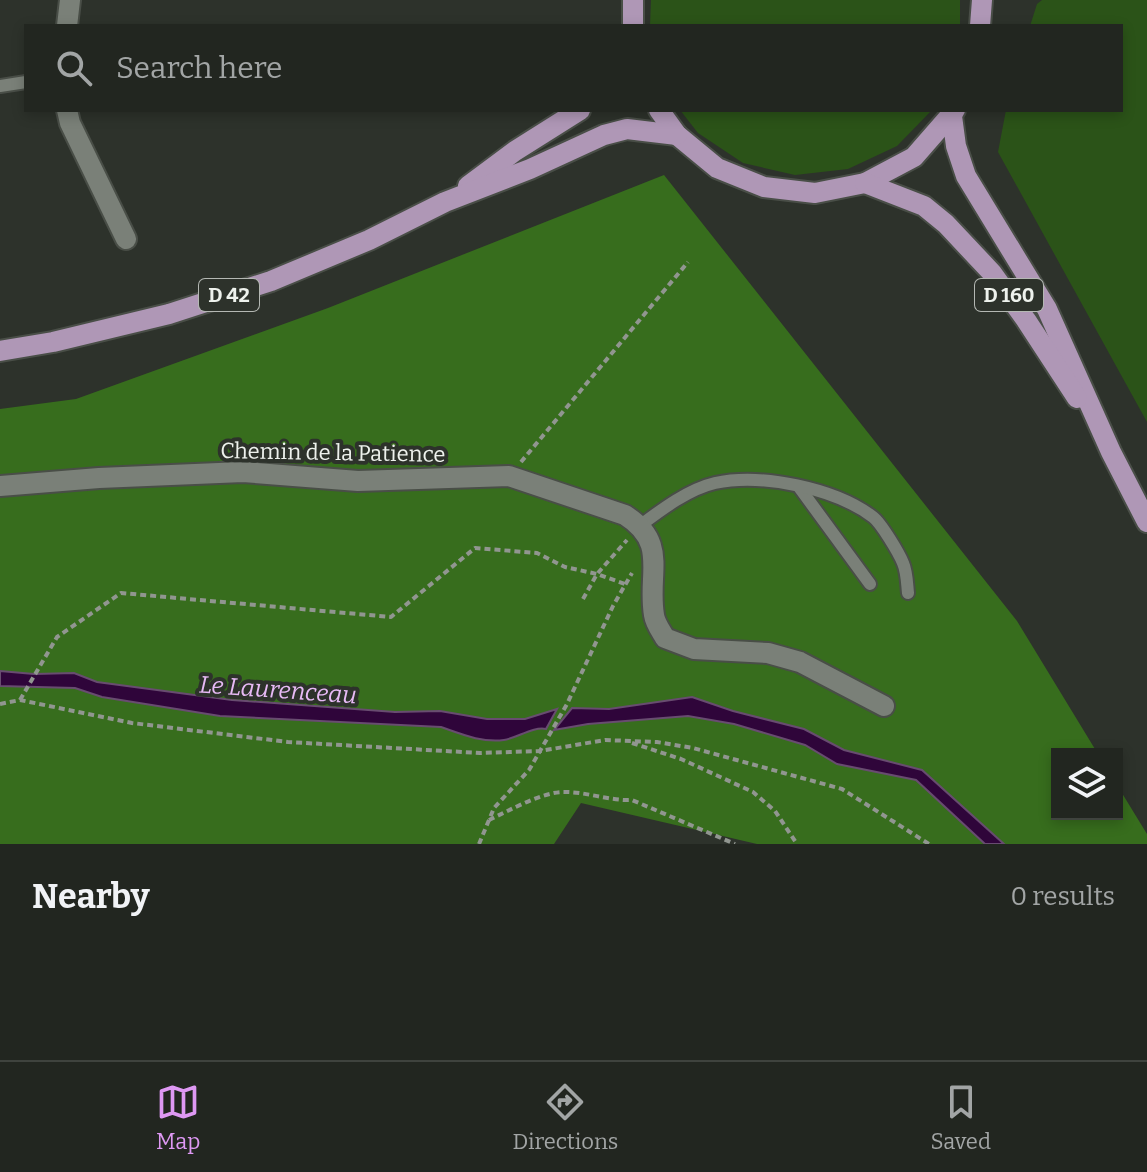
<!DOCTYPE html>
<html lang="en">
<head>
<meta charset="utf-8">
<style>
	body { margin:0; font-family:Bitter,serif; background:#2a2e29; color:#f1f3f6 }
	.controls { position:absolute; right:24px; bottom:24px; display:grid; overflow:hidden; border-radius:0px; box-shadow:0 4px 12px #0003 }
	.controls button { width:72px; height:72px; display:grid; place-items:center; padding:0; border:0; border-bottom:2px solid #3f433e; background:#222620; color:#f1f3f6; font:40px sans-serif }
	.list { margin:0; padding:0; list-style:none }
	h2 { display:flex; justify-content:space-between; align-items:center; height:104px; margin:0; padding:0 32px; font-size:34px }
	h2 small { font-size:26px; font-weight:400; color:#a2a5a5 }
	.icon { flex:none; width:44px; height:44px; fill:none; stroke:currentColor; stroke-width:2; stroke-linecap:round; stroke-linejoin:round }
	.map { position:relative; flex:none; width:1147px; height:844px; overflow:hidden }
	.search { position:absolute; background:#222620; box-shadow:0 4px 12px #0003; left:24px; right:24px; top:24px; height:88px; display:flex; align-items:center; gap:20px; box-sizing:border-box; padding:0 28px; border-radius:0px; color:#a2a5a5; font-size:30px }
	.sheet { height:216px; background:#222620 }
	nav { display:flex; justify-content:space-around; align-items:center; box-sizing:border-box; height:112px; border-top:2px solid #3f433e; background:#222620; font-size:22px; color:#a2a5a5 }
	nav a { display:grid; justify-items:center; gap:4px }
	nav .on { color:#de98f3 }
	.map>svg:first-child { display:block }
	.green { fill:#2b5318 }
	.forest { fill:#376d1d }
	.water { fill:#2f053a; stroke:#684c70; stroke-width:2 }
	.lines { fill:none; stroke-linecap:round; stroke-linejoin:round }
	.lane-casing { stroke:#494e47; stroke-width:16 }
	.street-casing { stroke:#494e47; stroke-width:24 }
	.primary-casing { stroke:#494e47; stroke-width:24 }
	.path { stroke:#919690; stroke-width:4; stroke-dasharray:6 4; stroke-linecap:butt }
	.lane { stroke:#7a8078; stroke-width:12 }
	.street { stroke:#7a8078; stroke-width:20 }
	.primary { stroke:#af97b6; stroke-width:20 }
	.labels { text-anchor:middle; stroke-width:8; stroke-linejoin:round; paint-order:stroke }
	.shield { fill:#2d322b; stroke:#b4b8b3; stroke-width:2 }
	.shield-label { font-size:20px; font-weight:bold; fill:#eef2ed }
	.street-label { font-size:22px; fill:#eef2ed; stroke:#2d322b }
	.water-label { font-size:24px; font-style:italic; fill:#e7baf5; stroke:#2d322b }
</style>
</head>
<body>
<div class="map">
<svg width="1147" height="844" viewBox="0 0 1147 844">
	<rect width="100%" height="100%" fill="#2d322b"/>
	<g class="green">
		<path d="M651,0H960V26H650Z"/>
		<path d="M1042,0H1147V422L998,152L1006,110H1121V26H1030L1037,4Z"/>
		<path d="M680,110H932L897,146L848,169L795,175L743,163L698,133Z"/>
	</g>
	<path class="forest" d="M664,175L1017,621L1098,754H1057V814H1117V785L1147,834V844H757L581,803L554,844H0V409L76,399L328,308Z"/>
	<g class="water">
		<path d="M0,671L34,674L74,673L97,682L232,700L395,712L440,711L487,719H525L557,709L546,729C534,726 517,738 504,740C482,743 461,734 441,727L220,716L102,697L75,688L0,686Z"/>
		<path d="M692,697L733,711L804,729L844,750L922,770L1004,844H985L916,780L837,764L805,745L734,724L688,716L588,724L554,730L572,708L609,709Z"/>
	</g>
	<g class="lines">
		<g class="lane-casing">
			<g id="lane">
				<path d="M0,86L26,82"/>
				<path d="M799,487L870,584"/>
				<path d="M641,525C662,509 689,489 715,483C761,473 835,488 873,517C881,523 899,553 903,563C907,572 907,584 908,593"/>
			</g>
		</g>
		<g class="street-casing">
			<g id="street">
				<path d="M67,26L70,0"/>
				<path d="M67,110L70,123L126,239"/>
				<path d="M0,486L99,478L243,472L358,481L509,476L625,515C669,543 647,573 654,615C655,623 661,631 665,638L694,649L768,653L800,662L884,706"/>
			</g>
		</g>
		<g class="primary-casing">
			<g id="primary">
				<path d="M633,26V0"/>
				<path d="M980,26L982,0"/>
				<path d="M659,110L677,135L717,168L764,187L815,193L865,183L914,157L955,110"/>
				<path d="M952,116L956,146L966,176L1047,309L1111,452L1147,522"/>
				<path d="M865,183L924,206L946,224L992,273L1026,320L1077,398"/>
				<path d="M468,186L515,151L580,110"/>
				<path d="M0,351L53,342L169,314L271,281L369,240L445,202L530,169L604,135L627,129L677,135"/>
			</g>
		</g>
		<g class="path">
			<path d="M521,462L688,262"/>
			<path d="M583,599L597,574L627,540"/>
			<path d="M20,700L57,637L121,593L391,617L475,548L537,553L565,567L597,574L625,584"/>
			<path d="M0,704L20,700L132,723L288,742L480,753L540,751L605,740L657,742L693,748L842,789L929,844"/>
			<path d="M632,743L681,759L753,792L775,811L797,844"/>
			<path d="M489,820C508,811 544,791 565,792C587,792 610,801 632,800L735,844"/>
			<path d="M479,844L494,808L529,770L540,751L567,704L613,606L632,573"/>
		</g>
		<use href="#lane" class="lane"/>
		<use href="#street" class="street"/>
		<use href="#primary" class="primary"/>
	</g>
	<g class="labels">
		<g class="shield">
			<rect x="199" y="279" width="60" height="32" rx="6"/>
			<rect x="975" y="279" width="68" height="32" rx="6"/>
		</g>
		<g class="shield-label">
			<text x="229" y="302">D 42</text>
			<text x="1009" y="302">D 160</text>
		</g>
		<g class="street-label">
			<text transform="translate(333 452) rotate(1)" y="8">Chemin de la Patience</text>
		</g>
		<g class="water-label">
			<text transform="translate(278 690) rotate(4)" y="8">Le Laurenceau</text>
		</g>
	</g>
</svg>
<div class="controls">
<button><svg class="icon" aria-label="layers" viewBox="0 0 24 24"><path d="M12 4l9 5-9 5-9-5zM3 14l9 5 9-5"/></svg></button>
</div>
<div class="search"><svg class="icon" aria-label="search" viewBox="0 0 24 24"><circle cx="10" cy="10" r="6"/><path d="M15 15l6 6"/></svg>Search here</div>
</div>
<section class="sheet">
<h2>Nearby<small>0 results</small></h2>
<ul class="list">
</ul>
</section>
<nav>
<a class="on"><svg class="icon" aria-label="map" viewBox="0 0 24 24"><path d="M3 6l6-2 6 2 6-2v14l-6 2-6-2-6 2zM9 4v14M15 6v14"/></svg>Map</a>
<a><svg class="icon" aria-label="directions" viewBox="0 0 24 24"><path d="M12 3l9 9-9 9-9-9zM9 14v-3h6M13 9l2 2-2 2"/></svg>Directions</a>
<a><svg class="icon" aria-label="saved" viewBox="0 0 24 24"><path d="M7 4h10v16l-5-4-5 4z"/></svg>Saved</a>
</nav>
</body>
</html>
